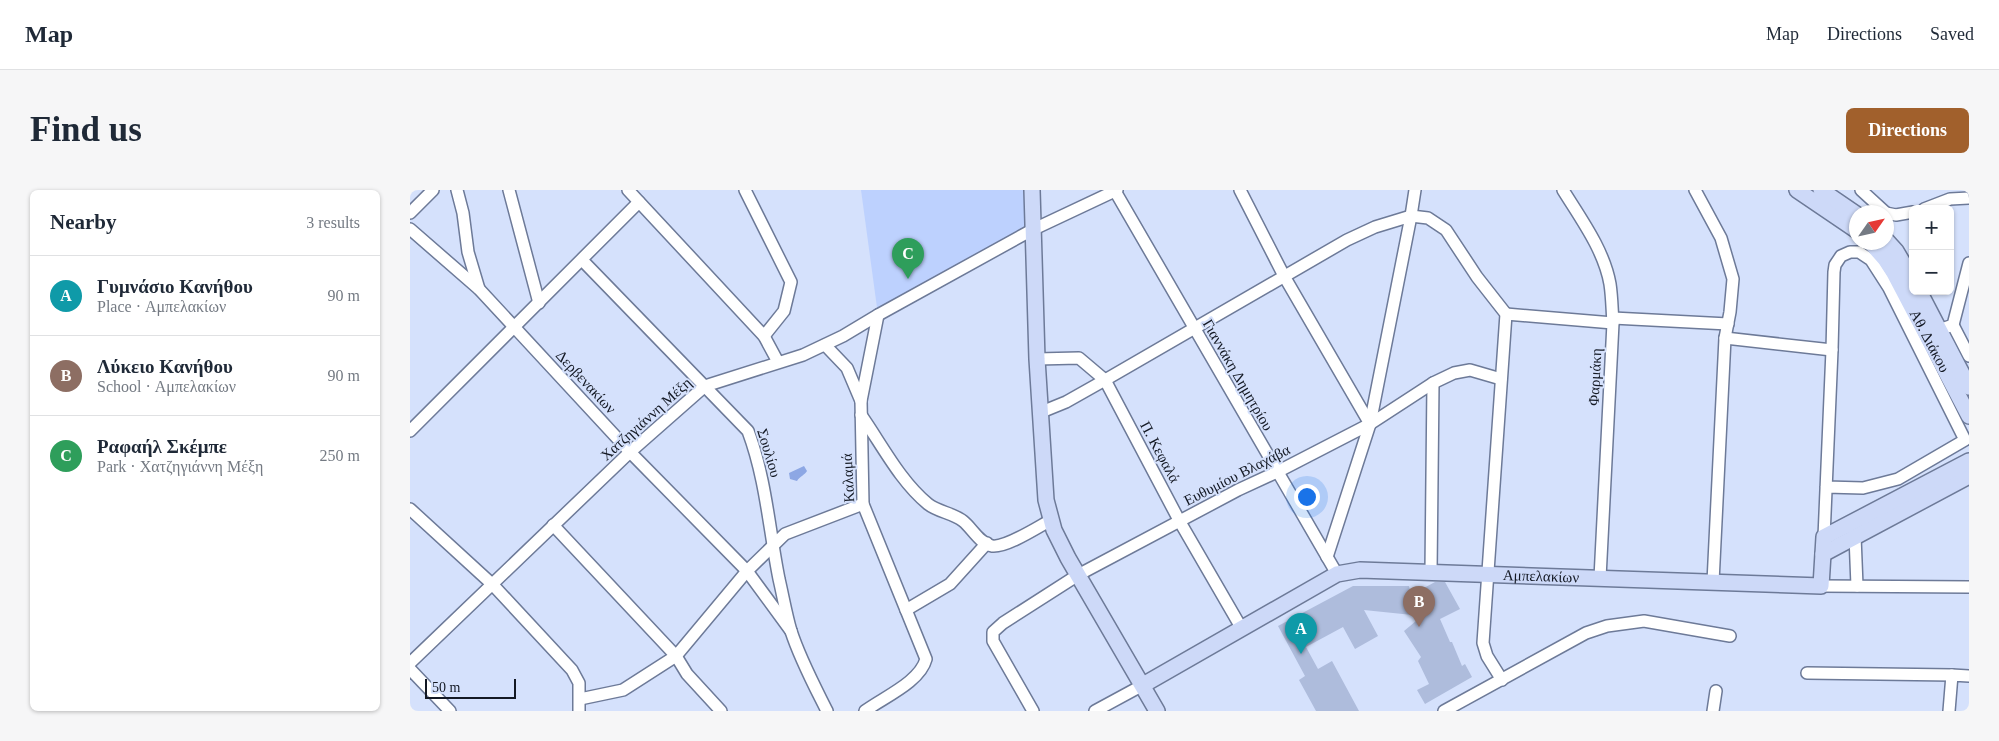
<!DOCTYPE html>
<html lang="en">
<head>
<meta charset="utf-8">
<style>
	body { margin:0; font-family:"Times New Roman",serif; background:#f6f6f7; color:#1f2937 }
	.controls { position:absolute; right:15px; top:15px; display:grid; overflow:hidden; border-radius:8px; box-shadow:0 1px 4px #0004 }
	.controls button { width:45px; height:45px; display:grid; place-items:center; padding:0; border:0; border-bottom:1px solid #e0e1e3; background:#fff; color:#1f2937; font:25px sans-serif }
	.compass { position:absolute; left:1439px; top:15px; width:45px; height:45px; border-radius:50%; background:#fff; box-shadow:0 1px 4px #0004; rotate:56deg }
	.scale { position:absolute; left:15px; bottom:12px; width:91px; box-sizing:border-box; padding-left:5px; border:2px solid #131823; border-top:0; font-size:14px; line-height:18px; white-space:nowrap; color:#131823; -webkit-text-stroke:4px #d5e1fc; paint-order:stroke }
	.you { position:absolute; left:896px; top:306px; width:18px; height:18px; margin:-12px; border:4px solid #fff; border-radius:50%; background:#1a73e8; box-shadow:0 0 0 8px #1a73e833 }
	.badge { display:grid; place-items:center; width:32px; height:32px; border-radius:50%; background:#a1602c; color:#fff; font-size:16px; font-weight:700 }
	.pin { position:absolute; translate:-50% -41px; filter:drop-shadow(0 1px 2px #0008) }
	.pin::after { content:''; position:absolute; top:26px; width:18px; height:15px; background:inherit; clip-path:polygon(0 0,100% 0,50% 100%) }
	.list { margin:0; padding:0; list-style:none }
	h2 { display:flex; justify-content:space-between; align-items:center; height:65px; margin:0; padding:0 20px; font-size:21px }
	h2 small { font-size:16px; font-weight:400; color:#747a83 }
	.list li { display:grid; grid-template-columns:32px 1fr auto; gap:15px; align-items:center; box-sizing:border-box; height:80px; padding:0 20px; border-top:1px solid #e0e1e3 }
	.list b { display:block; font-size:19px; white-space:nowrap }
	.list p { margin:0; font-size:16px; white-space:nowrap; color:#747a83 }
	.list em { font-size:16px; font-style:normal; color:#747a83 }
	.map { position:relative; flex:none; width:1559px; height:521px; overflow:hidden; border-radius:8px }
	header { display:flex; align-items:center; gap:30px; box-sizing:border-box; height:70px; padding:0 25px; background:#fff; border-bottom:1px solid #e0e1e3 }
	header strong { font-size:24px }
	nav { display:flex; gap:28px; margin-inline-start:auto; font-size:18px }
	.intro { display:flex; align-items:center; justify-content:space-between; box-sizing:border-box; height:120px; padding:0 30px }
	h1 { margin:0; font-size:35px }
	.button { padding:12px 22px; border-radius:8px; background:#a1602c; color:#fff; font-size:18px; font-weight:700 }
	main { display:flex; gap:30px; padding:0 30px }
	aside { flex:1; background:#fff; border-radius:8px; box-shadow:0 1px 4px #0004 }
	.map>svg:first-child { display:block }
	.green { fill:#bdd1fe }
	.water { fill:#8da7e4 }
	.building { fill:#aebcdc }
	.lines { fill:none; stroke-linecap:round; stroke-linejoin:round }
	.street-casing { stroke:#6d7a98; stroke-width:14 }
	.secondary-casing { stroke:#6d7a98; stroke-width:18 }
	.street { stroke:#fff; stroke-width:11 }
	.secondary { stroke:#cdd9f8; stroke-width:15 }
	.labels { text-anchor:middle; stroke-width:4; stroke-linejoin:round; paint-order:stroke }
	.street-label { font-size:15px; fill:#131823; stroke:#d5e1fc }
</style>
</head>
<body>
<header>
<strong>Map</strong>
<nav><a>Map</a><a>Directions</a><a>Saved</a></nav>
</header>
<div class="intro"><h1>Find us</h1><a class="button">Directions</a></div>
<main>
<aside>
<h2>Nearby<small>3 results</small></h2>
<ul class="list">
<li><span class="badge" style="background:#0f9aa8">A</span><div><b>Γυμνάσιο Κανήθου</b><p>Place · Αμπελακίων</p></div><em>90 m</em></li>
<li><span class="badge" style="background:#8d6e63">B</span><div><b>Λύκειο Κανήθου</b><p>School · Αμπελακίων</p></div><em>90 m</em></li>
<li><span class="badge" style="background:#2e9e5b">C</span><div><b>Ραφαήλ Σκέμπε</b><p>Park · Χατζηγιάννη Μέξη</p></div><em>250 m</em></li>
</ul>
</aside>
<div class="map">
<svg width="1559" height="521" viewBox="0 0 1559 521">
	<rect width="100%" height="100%" fill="#d5e1fc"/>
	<path class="green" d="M451,0H622V40L468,125Z"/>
	<path class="water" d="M394,276L397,281C395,285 390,286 387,291L380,289L379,283Z"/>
	<path class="building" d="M1025,392H1035L1050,419L1030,429L1040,452H1042L1052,476L1055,474L1062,487L1015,514L1007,500L1019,494L1008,471L1011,467L994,441L1012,426L954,420L968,446L945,459L933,437L896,457L908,479L922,471L949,521H906L889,490L895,486L868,436L943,396H999L1001,405Z"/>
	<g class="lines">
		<g class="street-casing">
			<g id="street">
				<path d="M47,0L53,23L58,62L69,99"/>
				<path d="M99,0L129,113"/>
				<path d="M218,0L354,146L368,172"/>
				<path d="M335,0L381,92L374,121L354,146"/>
				<path d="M830,0L874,86L960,234"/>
				<path d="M1153,0C1171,29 1194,60 1200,94C1202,107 1202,120 1203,133L1190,388"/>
				<path d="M1285,0L1311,48L1323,89L1320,122L1315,148L1303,392"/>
				<path d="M1451,0L1475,22"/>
				<path d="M705,1L927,384"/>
				<path d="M1514,19L1540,9L1559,8"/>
				<path d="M0,23L23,0"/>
				<path d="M1476,23L1486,25L1503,22"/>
				<path d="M0,39L69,99L220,262L337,381L381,441"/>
				<path d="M172,70L338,241C356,289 359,339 369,389C373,406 376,424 381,441C390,469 404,495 417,521"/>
				<path d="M1096,124L1203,133"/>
				<path d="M1203,128L1318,134"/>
				<path d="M1543,135L1559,166"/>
				<path d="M1529,140L1543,135L1559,73"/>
				<path d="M1315,148L1422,160"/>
				<path d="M415,155L437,178L451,211"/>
				<path d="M627,169L669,168L695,190L770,332L832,439"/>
				<path d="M629,223L656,212L695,190L937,50L965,37L1001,26L1018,28L1036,40L1067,87L1096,124L1073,453L1077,466L1092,490"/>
				<path d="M451,225C472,255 490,291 518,314C528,322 543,323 553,331C562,338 569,353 582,356C596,358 628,337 641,330"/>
				<path d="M0,241L229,12"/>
				<path d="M0,319L83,395L162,480L169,493V521"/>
				<path d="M143,335L266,466L277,484L311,521"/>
				<path d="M1445,346L1447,396"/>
				<path d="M1414,347L1422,160L1424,82L1425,75L1431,66L1440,62H1449L1461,70L1479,98L1555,250L1488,289L1453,298L1416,297"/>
				<path d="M917,367L960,234L1001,26L1005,0"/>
				<path d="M1021,382L1023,193"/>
				<path d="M1411,396L1559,397"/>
				<path d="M496,420L540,394L577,353"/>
				<path d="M0,473L220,262L295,196L393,165L433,146L468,125L622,40L707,0"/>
				<path d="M0,479L40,521"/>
				<path d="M1397,483L1542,485"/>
				<path d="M170,509L213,500L266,466L337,381L375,344L453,314"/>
				<path d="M455,521C474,507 510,492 516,469L453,314L451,211L468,125"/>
				<path d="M623,521L583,451V442L593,433L668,385L828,300L867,282L960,234L1023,193L1044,183L1060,180L1091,189"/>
				<path d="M685,521L733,495"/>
				<path d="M1034,521L1176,443L1197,436L1234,431L1320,446"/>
				<path d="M1303,521L1306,501"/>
				<path d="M1539,521L1542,485L1559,486"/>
			</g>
		</g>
		<g class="secondary-casing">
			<g id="secondary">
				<path d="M622,0L627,169L636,310L644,340L658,368L747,521"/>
				<path d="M1387,0L1446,40"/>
				<path d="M1411,0L1446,24"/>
				<path d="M1476,50L1486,61L1503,90"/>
				<path id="s1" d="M1460,52L1475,69L1484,83L1559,226"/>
				<path d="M1509,101L1559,197"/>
				<path d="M1413,364L1559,286"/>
				<path id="s2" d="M733,495L927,384L950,380L1411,396L1414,347L1559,271"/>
			</g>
		</g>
		<use href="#street" class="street"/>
		<use href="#secondary" class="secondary"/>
	</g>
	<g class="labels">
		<g class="street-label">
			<text dy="5" stroke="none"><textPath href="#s1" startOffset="116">Αθ. Διάκου</textPath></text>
			<text transform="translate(828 185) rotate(60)" y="5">Γιαννάκη Δημητρίου</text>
			<text transform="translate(1185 187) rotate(-87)" y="5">Φαρμάκη</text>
			<text transform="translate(176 192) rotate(47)" y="5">Δερβενακίων</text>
			<text transform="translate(236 229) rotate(-42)" y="5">Χατζηγιάννη Μέξη</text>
			<text transform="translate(750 262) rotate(62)" y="5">Π. Κεφαλά</text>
			<text transform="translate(359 263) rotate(73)" y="5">Σουλίου</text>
			<text transform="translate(827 285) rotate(-27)" y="5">Ευθυμίου Βλαχάβα</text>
			<text transform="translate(438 288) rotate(-93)" y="5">Καλαμά</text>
			<text dy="5" stroke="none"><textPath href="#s2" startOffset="428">Αμπελακίων</textPath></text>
		</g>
	</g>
</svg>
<div class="controls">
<button>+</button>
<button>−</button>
</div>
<svg class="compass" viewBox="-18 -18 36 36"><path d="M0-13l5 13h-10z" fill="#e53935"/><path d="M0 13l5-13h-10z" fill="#747a83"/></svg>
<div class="scale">50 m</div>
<div class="you"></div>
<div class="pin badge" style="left:891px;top:464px;background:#0f9aa8">A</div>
<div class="pin badge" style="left:1009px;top:437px;background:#8d6e63">B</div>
<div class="pin badge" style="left:498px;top:89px;background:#2e9e5b">C</div>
</div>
</main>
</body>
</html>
